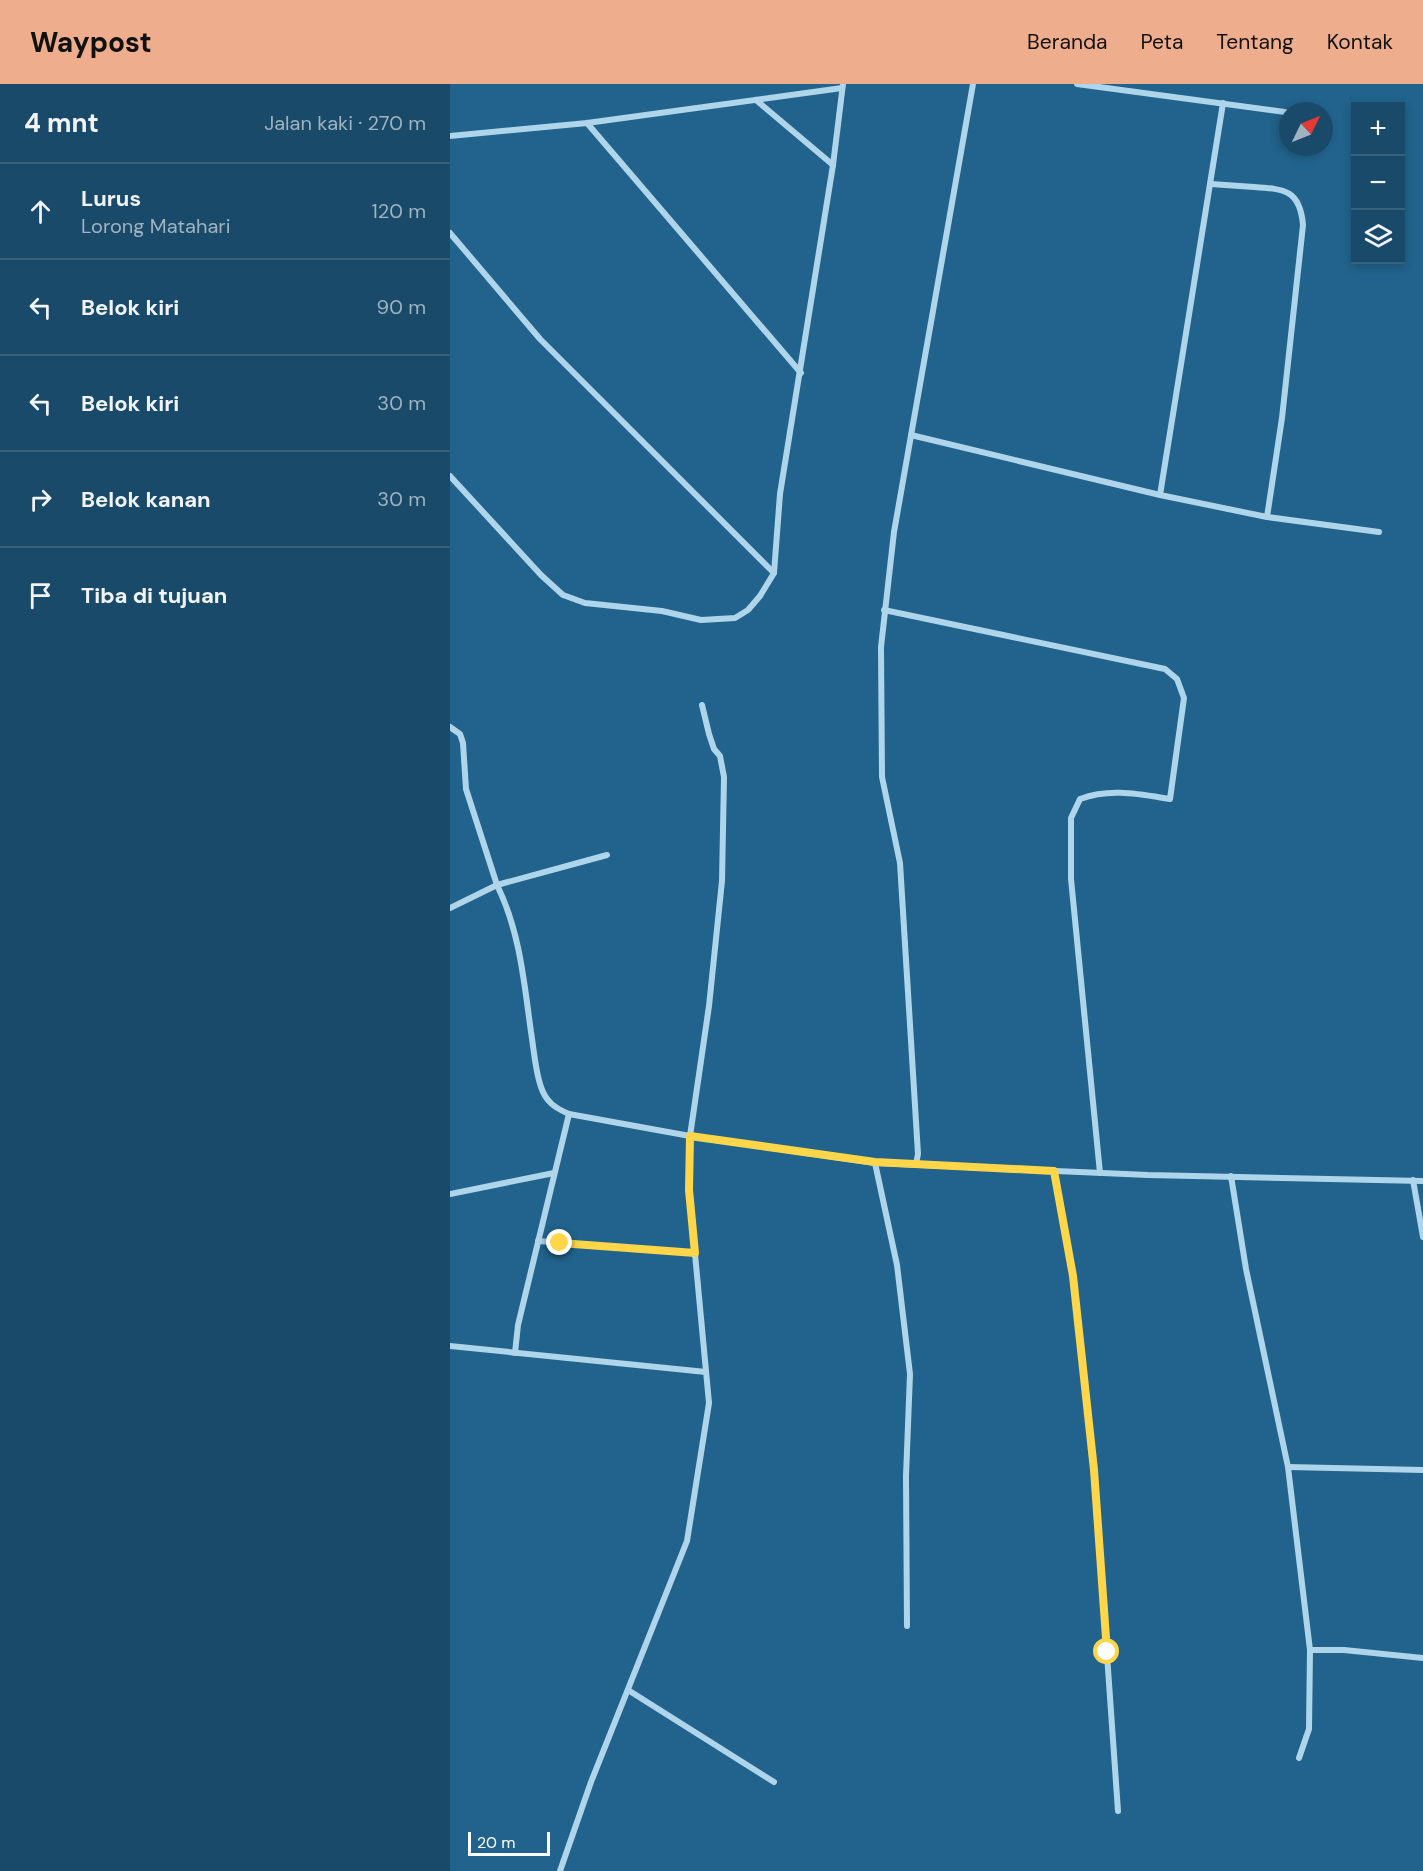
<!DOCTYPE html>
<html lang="id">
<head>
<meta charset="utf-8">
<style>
	body { margin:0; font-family:"DM Sans",sans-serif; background:#265471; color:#f1f3f6 }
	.controls { position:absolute; right:18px; top:18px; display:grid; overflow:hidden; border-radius:0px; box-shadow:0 3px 9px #0003 }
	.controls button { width:54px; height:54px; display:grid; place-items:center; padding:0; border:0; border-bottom:2px solid #37627d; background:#194a69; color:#f1f3f6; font:30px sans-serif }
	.compass { position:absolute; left:829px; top:18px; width:54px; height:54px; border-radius:50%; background:#194a69; box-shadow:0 3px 9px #0003; rotate:47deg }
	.scale { position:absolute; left:18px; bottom:15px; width:82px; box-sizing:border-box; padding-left:6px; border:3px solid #fff; border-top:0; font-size:16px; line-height:21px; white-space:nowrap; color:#fff; -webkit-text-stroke:4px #21638c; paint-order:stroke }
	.stop { position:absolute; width:18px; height:18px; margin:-14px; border:4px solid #ffd54a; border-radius:50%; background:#fff }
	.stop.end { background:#ffd54a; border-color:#fff; box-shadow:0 2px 6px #0008 }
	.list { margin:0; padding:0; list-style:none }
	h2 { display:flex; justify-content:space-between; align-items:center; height:78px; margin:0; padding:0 24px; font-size:26px }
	h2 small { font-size:20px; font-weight:400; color:#9fb3c0 }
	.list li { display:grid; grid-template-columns:39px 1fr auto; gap:18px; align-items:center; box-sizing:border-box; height:96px; padding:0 24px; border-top:2px solid #37627d }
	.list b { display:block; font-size:22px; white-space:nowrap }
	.list p { margin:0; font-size:20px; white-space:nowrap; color:#9fb3c0 }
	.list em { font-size:20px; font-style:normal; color:#9fb3c0 }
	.icon { flex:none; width:33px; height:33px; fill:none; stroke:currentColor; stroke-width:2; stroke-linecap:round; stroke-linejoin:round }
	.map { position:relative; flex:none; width:973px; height:1787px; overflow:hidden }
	header { display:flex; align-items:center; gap:36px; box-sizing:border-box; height:84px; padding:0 30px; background:#eead8d; color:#111 }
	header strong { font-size:28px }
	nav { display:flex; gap:33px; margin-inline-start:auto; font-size:21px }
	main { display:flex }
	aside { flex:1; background:#194a69 }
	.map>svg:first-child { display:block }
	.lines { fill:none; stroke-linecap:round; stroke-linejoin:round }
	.street { stroke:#afd5eb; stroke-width:6 }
	.route { stroke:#ffd54a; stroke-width:8 }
</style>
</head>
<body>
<header>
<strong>Waypost</strong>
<nav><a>Beranda</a><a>Peta</a><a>Tentang</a><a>Kontak</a></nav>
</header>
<main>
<aside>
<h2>4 mnt<small>Jalan kaki · 270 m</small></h2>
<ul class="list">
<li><svg class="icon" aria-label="ahead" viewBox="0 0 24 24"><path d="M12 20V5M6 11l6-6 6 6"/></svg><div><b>Lurus</b><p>Lorong Matahari</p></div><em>120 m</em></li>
<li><svg class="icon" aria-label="left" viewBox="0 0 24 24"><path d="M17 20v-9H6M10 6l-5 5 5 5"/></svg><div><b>Belok kiri</b></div><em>90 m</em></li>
<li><svg class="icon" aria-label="left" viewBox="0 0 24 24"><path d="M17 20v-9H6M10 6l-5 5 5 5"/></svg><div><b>Belok kiri</b></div><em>30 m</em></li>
<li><svg class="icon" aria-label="right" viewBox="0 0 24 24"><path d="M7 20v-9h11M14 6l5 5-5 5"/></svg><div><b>Belok kanan</b></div><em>30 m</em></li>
<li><svg class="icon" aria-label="arrive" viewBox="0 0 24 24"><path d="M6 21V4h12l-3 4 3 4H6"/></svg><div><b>Tiba di tujuan</b></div></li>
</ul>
</aside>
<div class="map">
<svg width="973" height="1787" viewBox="0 0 973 1787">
	<rect width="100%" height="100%" fill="#21638c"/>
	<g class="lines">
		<g class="street">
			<path d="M627,0L835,28"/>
			<path d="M306,16L383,81"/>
			<path d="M137,39L351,289"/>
			<path d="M0,52L137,39L392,4"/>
			<path d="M761,100C775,101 790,102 804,103C835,105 850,106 853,141L832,334L817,433"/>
			<path d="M0,149L90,255L324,489"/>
			<path d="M461,351L710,411L817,433L929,448"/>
			<path d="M0,392L91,491L113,511L135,519L212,527L251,536L285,534L298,526L310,512L324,489L330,410L383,81L393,0"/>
			<path d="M710,411L773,19"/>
			<path d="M434,526L715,585L727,595L734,614L720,715C688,710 660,704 630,715L621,734V795L650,1089"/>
			<path d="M0,643L10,650L13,659L16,705L47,801L157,771"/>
			<path d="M0,824L47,801C70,848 74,898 81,948C84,966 85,986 91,1003C96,1018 105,1024 119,1030L240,1052L425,1079L698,1091L973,1097"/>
			<path d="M425,1079L447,1181L460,1290L456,1392L457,1542"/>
			<path d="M466,1080L468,1070L450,779L432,693L431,563L444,448L523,0"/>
			<path d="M604,1087L623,1192L644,1386L668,1727"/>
			<path d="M781,1092L796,1185L838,1383L860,1566"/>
			<path d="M963,1096L973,1153"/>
			<path d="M0,1110L104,1089"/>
			<path d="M88,1157L245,1169"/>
			<path d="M0,1262L256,1288"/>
			<path d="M65,1269L68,1241L119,1030"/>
			<path d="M838,1383L973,1386"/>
			<path d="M178,1606L324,1698"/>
			<path d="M849,1674L859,1645L860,1566H894L973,1574"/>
			<path d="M110,1787L141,1698L237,1457L259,1319L239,1106L240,1052L259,922L272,797L274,693L270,672L264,665L259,650L252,621"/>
		</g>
	</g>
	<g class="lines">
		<path class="route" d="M110,1159L245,1169L239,1106L240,1052L425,1078L604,1087L623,1192L644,1386L657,1568"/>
	</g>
</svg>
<div class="controls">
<button>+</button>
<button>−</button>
<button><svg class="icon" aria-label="layers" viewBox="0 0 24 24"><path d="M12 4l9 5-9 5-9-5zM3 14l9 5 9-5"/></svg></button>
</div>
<svg class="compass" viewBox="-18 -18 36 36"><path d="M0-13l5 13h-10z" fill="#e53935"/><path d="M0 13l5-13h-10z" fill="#9fb3c0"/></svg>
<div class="scale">20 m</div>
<div class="stop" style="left:657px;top:1568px"></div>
<div class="stop end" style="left:110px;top:1159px"></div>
</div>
</main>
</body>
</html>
